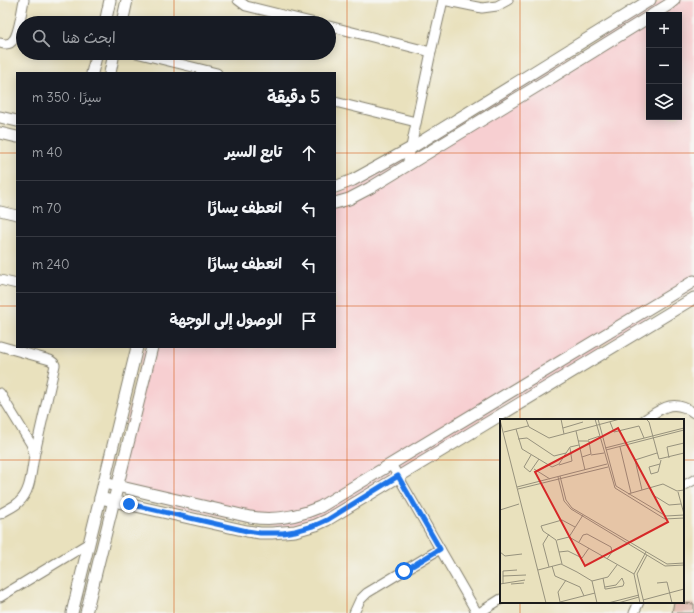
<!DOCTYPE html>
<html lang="ar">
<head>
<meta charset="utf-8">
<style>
	body { margin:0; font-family:Delius,"Playpen Sans Arabic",sans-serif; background:#242831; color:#f1f3f6; direction:rtl }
	.controls { position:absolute; right:12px; top:12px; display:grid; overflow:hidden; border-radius:0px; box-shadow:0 2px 10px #0003 }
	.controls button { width:36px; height:36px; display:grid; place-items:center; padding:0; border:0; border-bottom:1px solid #363941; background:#171b24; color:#f1f3f6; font:20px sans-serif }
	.stop { position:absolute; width:12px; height:12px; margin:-9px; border:3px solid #1a73e8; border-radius:50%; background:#fff }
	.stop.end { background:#1a73e8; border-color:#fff; box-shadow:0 1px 4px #0008 }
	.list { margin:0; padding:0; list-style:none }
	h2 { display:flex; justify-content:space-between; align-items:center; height:52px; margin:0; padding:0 16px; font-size:17px }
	h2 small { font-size:13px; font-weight:400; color:#9ea1a6 }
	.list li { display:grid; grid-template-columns:26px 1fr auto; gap:12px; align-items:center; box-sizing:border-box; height:56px; padding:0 16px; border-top:1px solid #363941 }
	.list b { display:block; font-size:15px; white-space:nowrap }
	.list em { font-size:13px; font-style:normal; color:#9ea1a6 }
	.icon { flex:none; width:22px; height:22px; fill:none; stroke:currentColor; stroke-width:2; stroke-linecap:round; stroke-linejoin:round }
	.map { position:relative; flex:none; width:694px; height:613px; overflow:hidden; direction:ltr }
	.search { position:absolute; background:#171b24; box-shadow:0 2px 10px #0003; left:16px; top:16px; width:320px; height:44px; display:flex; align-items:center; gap:10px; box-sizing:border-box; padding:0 14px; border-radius:22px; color:#9ea1a6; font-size:15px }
	.panel { position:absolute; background:#171b24; box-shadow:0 2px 10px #0003; left:16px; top:72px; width:320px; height:276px; border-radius:0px; direction:rtl }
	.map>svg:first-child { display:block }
	.built { fill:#f7cfd1; fill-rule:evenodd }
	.building { fill:#d99f91 }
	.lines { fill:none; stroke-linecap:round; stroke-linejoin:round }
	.minor-casing { stroke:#827e6c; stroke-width:11 }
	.tertiary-casing { stroke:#827e6c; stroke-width:13 }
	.minor { stroke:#fff; stroke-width:9 }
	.tertiary { stroke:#fff; stroke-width:11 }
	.route { stroke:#1a73e8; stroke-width:5 }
	.grid { fill:none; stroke:#d4530e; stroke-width:1; stroke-opacity:0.55 }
	.inset-road { fill:none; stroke:#97927d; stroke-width:1 }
	.view { fill:#d62828; fill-opacity:0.15; stroke:#d62828; stroke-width:2 }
	.inset-edge { fill:none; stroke:#1c1c1c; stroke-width:2 }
</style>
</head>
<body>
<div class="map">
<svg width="694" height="613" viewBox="0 0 694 613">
	<rect width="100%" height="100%" fill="#f6f6f2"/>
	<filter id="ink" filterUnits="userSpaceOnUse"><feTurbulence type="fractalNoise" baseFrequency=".025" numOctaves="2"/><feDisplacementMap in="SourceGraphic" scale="8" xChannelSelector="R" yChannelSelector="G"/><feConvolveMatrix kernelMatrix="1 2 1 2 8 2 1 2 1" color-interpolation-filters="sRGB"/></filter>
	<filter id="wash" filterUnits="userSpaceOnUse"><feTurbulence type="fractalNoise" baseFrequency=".012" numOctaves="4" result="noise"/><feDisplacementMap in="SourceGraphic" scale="16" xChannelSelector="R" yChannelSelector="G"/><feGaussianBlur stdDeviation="0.9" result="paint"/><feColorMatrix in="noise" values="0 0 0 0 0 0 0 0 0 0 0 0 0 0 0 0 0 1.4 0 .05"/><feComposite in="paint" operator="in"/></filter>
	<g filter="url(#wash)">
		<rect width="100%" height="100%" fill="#e9e1bd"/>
		<path class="built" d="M662,0H694V290L325,515L316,519L298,525L277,528L265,527L109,491L144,347H335V195L338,194ZM649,15H679V117H649Z"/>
		<g id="blocks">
			<path class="building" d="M674,602L694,604V613H672Z"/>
		</g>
	</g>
	<g filter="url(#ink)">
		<use href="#blocks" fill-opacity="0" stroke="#827e6c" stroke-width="1"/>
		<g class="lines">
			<g class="minor-casing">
				<g id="minor">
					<path d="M238,0L246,6L315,23"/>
					<path d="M443,0L482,8L497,6L508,0"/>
					<path d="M329,26L431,52"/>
					<path d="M0,43C6,45 11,44 14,39C19,32 22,9 24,0"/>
					<path d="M136,53L217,73"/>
					<path d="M335,102L416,122"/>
					<path d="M407,166L431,52L443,0"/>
					<path d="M0,211L17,215"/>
					<path d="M0,280L17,284"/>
					<path d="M0,346L50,360L54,363L55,365L34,457"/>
					<path d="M0,393L31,444L34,453V457C31,472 31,491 19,502C14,507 6,510 0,514"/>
					<path d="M644,420C662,408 673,398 694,413"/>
					<path d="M391,464L477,613"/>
					<path d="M683,486L694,480"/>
					<path d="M0,597L89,543"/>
					<path d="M354,613L360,600L367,593L440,549"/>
					<path d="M479,613L501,599"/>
					<path d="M634,613L639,602"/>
				</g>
			</g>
			<g class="tertiary-casing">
				<g id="tertiary">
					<path d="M652,15L668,5L674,0"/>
					<path d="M105,23L110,0"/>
					<path d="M122,23L127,0"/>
					<path d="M92,73L97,53"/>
					<path d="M110,73L114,53"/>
					<path d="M0,117L17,121"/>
					<path d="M0,133L17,137"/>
					<path d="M335,187L353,180L411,148L650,0"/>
					<path d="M335,203L349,199L370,188L549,79L649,17"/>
					<path d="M104,483L250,517C275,521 297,517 320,507L694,281"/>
					<path d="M100,498L247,531L260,533H272L295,531L316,525L327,520L694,298"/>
					<path d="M72,613L137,347"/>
					<path d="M86,613L152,347"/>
				</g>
			</g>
			<use href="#minor" class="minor"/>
			<use href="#tertiary" class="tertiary"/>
		</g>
	</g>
	<g class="lines" filter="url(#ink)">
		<path class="route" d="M129,504L247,531L260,533H283L295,531L316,525L327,520L398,476L440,549L404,571"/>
	</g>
	<path class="grid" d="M174,0V23M347,0V613M520,0V420M174,53V73M0,153H17M335,153H694M0,306H17M335,306H694M174,347V613M0,460H501M683,460H694M520,602V613"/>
	<g transform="translate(500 419)">
		<rect width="184" height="184" fill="#e9e1bd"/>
		<path class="inset-road" d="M26,0L29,8L49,19L120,0M61,0L64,15M95,0L115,69L165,100L184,99M98,0L116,67L166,97L184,96M146,0L149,3L159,40L184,34M0,1L46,184M110,3L114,13L139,7L144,19M63,9L83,3M16,10L22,30L52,48L59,45L70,28L79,26M76,12L85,51M4,13L28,7M18,20L27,19L54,37L66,34M88,21L100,17M78,22H89L91,35L82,38M120,28L131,74M105,29L184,9M106,31L184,11M31,36L24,48L30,53L39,40M91,36L104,34M169,39L167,28L184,24M160,45L149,48L151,55L158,53L161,41M59,46L72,42L70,29M34,50L50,60M60,57L66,81L72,89L167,145L184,144M58,58L64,82L71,90L165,147L184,146M17,68L107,45M150,69L153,76L169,86L181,85M18,70L108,48M142,71L135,41L157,34M178,73L184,95M128,75L163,65L177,72L184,71M0,91L19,85M49,115L43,125L49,148M69,118L134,155M57,121L69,118L83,96M79,123L83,116L87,115L111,128L112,133L107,140M0,133L5,137L22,135M59,133L68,132L82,139L89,129M62,145L56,121L43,112L41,107L62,101L75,108M52,147L55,157L80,168L84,177M38,151L61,145L77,153L92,162L97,184M3,157L26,156M103,159L105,170H106L123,167L124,164L122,159L116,166L105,168M66,161L58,173L60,183L95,174M92,162L108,158L117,146M157,164L167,163L172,184M0,165L25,161M3,165V152L17,151M11,165L24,164M143,181L184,170M108,184L139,176M118,184L139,178M140,184L134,155L146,133M144,184L137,155L147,136"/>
		<path class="view" d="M118,9L168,103L85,147L35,53Z"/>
		<rect width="184" height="184" class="inset-edge"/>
	</g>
</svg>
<div class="controls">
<button>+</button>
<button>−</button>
<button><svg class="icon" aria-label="layers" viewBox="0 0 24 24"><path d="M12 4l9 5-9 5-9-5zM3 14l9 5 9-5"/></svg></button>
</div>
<div class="stop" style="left:404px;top:571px"></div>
<div class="stop end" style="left:129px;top:504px"></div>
<div class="search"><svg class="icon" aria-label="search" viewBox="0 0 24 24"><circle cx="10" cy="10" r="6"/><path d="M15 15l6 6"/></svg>ابحث هنا</div>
<section class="panel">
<h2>5 دقيقة<small>سيرًا · 350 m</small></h2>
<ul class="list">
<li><svg class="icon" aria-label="ahead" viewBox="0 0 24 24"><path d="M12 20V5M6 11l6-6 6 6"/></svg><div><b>تابع السير</b></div><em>40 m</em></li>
<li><svg class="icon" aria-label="left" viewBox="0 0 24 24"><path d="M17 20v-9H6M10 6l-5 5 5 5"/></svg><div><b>انعطف يسارًا</b></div><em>70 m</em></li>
<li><svg class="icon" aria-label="left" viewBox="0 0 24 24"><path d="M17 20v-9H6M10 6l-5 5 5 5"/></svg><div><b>انعطف يسارًا</b></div><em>240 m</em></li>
<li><svg class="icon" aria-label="arrive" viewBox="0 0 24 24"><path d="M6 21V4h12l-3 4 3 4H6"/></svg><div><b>الوصول إلى الوجهة</b></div></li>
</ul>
</section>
</div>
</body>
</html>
